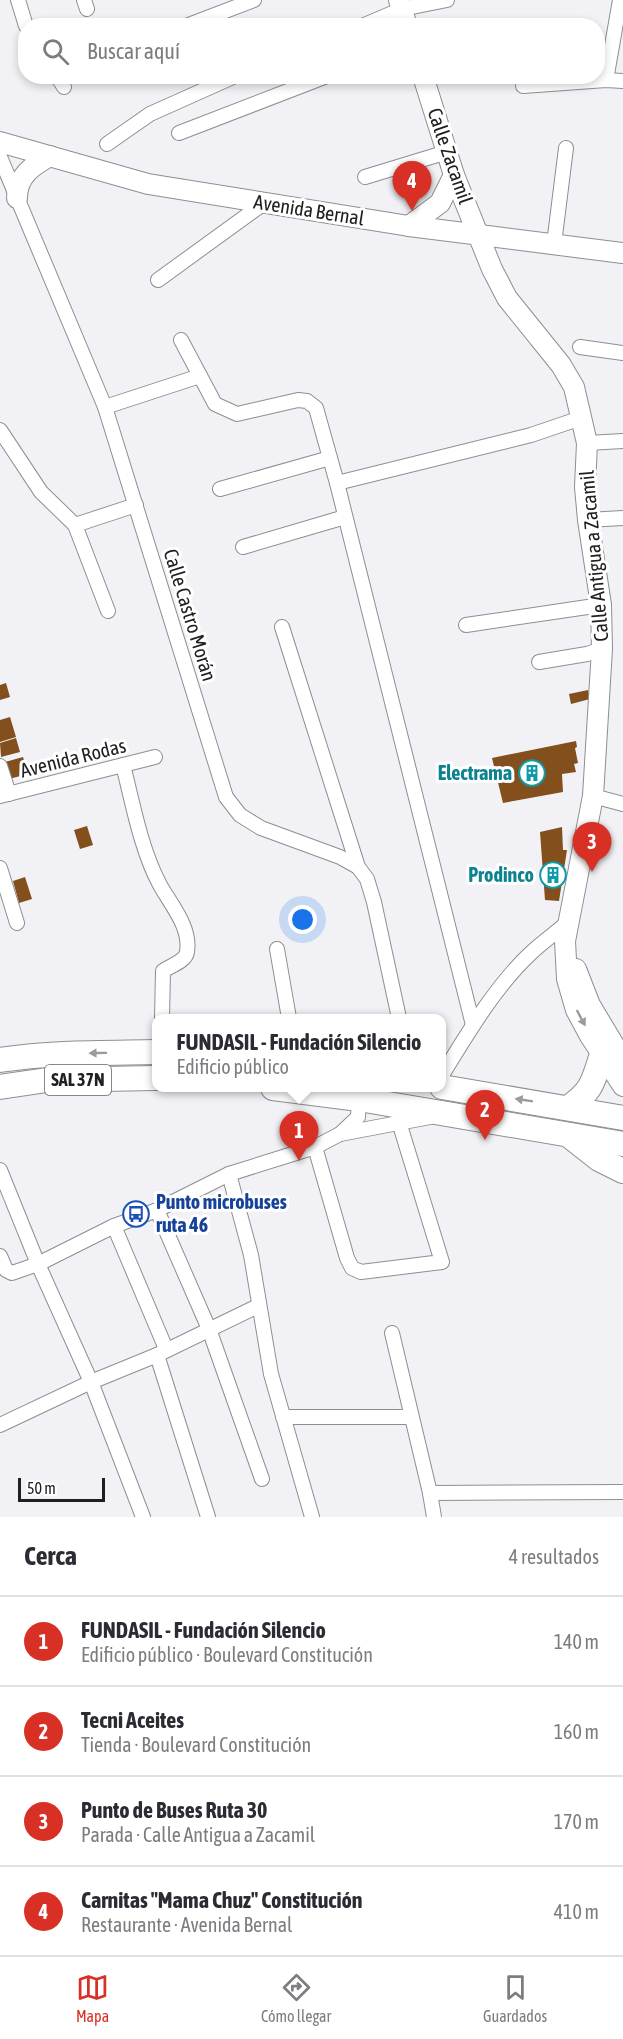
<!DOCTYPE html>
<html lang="es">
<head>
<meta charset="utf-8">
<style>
	body { margin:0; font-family:"Asap Condensed",sans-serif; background:#f2f2f3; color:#2b2b33 }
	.scale { position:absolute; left:18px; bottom:15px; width:87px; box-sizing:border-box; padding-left:6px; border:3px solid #202021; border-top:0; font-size:16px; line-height:21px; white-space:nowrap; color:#202021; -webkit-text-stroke:4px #fff; paint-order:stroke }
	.you { position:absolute; left:303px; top:920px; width:21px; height:21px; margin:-15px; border:4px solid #fff; border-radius:50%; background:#1a73e8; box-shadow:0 0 0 9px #1a73e833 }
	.badge { display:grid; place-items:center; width:39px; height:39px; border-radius:50%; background:#d93025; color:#fff; font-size:20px; font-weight:700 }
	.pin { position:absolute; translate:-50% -50px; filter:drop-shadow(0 2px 3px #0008) }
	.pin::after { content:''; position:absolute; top:32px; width:21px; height:18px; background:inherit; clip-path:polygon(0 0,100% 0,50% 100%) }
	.popup { position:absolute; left:152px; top:1014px; width:294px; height:78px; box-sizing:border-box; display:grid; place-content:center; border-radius:12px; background:#fff; filter:drop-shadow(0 2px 4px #0005); font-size:20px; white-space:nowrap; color:#7c7c81 }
	.popup b { font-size:22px; color:#2b2b33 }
	.popup::after { content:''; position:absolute; left:50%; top:100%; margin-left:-12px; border:12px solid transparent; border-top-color:#fff }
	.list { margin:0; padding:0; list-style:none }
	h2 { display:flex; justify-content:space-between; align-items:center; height:78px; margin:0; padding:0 24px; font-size:26px }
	h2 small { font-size:20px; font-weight:400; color:#7c7c81 }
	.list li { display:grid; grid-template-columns:39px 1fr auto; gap:18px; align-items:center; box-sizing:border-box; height:90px; padding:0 24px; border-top:2px solid #e1e1e2 }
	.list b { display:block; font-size:22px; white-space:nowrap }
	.list p { margin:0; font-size:20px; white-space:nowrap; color:#7c7c81 }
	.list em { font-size:20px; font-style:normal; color:#7c7c81 }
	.icon { flex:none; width:33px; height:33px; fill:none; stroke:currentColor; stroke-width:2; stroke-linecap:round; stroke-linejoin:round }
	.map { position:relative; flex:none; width:623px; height:1517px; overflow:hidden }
	.search { position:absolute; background:#fff; box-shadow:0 3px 9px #0003; left:18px; right:18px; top:18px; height:66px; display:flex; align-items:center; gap:15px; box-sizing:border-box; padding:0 21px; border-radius:24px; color:#7c7c81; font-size:22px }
	.sheet { height:438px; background:#fff }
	nav { display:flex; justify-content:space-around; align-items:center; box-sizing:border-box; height:84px; border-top:2px solid #e1e1e2; background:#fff; font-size:16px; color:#7c7c81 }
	nav a { display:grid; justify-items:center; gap:3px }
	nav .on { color:#d93025 }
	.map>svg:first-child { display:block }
	.building { fill:#824f1d }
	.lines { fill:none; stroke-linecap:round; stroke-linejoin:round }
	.street-casing { stroke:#8e8e92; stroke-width:16 }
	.secondary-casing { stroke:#8e8e92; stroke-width:22 }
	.highway-casing { stroke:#8e8e92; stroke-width:26 }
	.street { stroke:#fff; stroke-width:14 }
	.secondary { stroke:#fff; stroke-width:20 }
	.highway { stroke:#fff; stroke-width:24 }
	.oneway { fill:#9b9b9b }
	.labels { text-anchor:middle; stroke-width:6; stroke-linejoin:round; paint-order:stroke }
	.shield { fill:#fff; stroke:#636364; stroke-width:1.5 }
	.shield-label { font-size:18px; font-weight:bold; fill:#202021 }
	.street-label { font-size:20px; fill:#202021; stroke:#fff }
	.culture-label { font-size:20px; font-weight:bold; fill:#0d838f; stroke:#fff; text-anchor:end }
	.transit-label { font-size:20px; font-weight:bold; fill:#164399; stroke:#fff; text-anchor:start }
</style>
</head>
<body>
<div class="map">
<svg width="623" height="1517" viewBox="0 0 623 1517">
	<rect width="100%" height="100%" fill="#f2f2f6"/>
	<g class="building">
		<path d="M6,683L10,697L0,700V685Z"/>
		<path d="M588,690L590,699L571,704L569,694Z"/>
		<path d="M10,717L16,737L0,742V720Z"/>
		<path d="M16,738L20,752L1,757L0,743Z"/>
		<path d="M576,741L577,747L575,748L578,763L574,764L576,772L562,774L563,792L503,803L492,758Z"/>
		<path d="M23,757L28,774L9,779L5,762Z"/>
		<path d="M87,826L93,845L80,849L74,830Z"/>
		<path d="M562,827L563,850H567L559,901L545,900L540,832Z"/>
		<path d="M25,877L32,899L19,903L13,881Z"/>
	</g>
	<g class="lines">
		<g class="street-casing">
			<g id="street">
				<path d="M18,0L26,26"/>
				<path d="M84,0L87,9"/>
				<path d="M186,26L254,0"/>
				<path d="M362,26L402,9L447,0"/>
				<path d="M57,76L64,87"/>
				<path d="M606,80L620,0"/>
				<path d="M523,86L606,80L623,81"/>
				<path d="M179,133L327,76"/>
				<path d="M107,144L150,114L235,76"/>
				<path d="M0,157L105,407L226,797L240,815L261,828L340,857L358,867L367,879L374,902L399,1018"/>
				<path d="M365,177L447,152"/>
				<path d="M554,244L566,148"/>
				<path d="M158,280L264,203"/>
				<path d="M181,340L215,404L237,414L298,400L307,401L316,408L337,483L473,1025"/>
				<path d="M580,347L623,353"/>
				<path d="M105,407L200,376"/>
				<path d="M0,430L41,492L75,525L108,611"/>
				<path d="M587,443L623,441"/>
				<path d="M337,483L531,435L581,418"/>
				<path d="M220,489L330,458"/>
				<path d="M588,520L623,518"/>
				<path d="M75,525L136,505"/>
				<path d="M243,547L345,517"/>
				<path d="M466,625L601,605"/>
				<path d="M282,627L358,867"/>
				<path d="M539,662L587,654L602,649"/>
				<path d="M123,765C133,804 141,850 160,885C171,905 191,927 187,952C186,961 170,966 163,971L162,1018"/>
				<path d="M0,766L9,794"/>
				<path d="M0,796L155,757"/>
				<path d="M593,796L623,804"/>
				<path d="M0,868L17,923"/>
				<path d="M277,949L289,1018"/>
				<path d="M442,1075C468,1033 496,985 532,952C544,941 557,932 568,922"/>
				<path d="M340,1134L358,1117L359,1099"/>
				<path d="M315,1147L347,1258L352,1268L361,1272L442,1262L399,1122"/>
				<path d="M0,1170L38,1264L91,1382L143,1517"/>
				<path d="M229,1174L251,1255L271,1374L312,1517"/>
				<path d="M157,1210L209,1329L262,1479"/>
				<path d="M114,1226L166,1349"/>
				<path d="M0,1256L6,1270L12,1273L38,1264L114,1226L157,1210L229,1174L315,1147L340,1134L430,1117"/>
				<path d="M392,1333L430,1493L434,1517"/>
				<path d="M157,1355L208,1517"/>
				<path d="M283,1417H411"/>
				<path d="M0,1425L91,1382L157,1355L258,1306"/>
				<path d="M430,1493L623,1492"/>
			</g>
		</g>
		<g class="secondary-casing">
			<g id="secondary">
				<path d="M399,0L407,26"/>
				<path d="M423,76L454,175L492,269L507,298L561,365L574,387L587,443L585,487L588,520L601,605L602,649L593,796L565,941L567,979L576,1010L590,1036L623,1086"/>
				<path d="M0,142L148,184L409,226L623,253"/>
				<path d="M17,198C17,176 32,166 50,156"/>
				<path d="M409,226L440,203L454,175"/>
				<path d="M576,969L590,1005L623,1060"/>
			</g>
		</g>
		<g class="highway-casing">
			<g id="highway">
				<path d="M0,1060C52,1052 104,1053 156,1052"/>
				<path d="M0,1087L47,1080L156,1078"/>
				<path d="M442,1087L623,1118"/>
				<path d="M273,1088L359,1099L623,1144"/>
				<path d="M568,1108C593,1090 593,1082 602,1054"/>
				<path d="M571,1137L599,1159L623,1171"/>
			</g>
		</g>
		<use href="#street" class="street"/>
		<use href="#secondary" class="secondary"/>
		<use href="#highway" class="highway"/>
	</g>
	<defs><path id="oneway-solid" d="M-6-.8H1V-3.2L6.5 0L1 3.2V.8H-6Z" transform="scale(1.5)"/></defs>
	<g class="oneway">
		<use href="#oneway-solid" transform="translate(581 1018) rotate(62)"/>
		<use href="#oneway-solid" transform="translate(98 1053) rotate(179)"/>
		<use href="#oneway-solid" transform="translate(524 1100) rotate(-171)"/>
	</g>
	<defs>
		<g id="building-ring" transform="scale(1.35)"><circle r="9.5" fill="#fff" stroke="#0f9aa8" stroke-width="1.5"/><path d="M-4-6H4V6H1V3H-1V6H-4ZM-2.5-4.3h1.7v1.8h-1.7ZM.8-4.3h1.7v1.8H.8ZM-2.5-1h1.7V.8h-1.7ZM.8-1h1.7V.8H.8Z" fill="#0f9aa8"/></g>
		<g id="bus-ring" transform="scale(1.35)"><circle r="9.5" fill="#fff" stroke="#1a4fb4" stroke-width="1.5"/><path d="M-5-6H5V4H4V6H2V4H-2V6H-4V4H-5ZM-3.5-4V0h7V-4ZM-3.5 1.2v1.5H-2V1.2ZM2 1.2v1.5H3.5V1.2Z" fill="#1a4fb4"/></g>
	</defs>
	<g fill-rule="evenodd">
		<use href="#building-ring" x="532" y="773"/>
		<use href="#building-ring" x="553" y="875"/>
		<use href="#bus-ring" x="136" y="1214"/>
	</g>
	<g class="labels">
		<rect class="shield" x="45" y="1065" width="66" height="30" rx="4.5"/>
		<g class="shield-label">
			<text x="78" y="1086">SAL 37N</text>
		</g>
		<g class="street-label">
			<text transform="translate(450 156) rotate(71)" y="7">Calle Zacamil</text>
			<text transform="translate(309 210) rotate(9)" y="7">Avenida Bernal</text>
			<text transform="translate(594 556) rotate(-95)" y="7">Calle Antigua a Zacamil</text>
			<text transform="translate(190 615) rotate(73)" y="7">Calle Castro Morán</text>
			<text transform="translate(73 758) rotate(-14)" y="7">Avenida Rodas</text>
		</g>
		<g class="culture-label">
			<text x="512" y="780">Electrama</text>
			<text x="534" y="882">Prodinco</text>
		</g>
		<g class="transit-label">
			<text x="156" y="1209">Punto microbuses<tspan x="156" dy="23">ruta 46</tspan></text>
		</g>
	</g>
</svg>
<div class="scale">50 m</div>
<div class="you"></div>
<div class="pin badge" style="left:299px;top:1161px">1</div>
<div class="popup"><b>FUNDASIL - Fundación Silencio</b>Edificio público</div>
<div class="pin badge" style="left:485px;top:1140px">2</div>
<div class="pin badge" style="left:592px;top:872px">3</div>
<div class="pin badge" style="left:412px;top:211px">4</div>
<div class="search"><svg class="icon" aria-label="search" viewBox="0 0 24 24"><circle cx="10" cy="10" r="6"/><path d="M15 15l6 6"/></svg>Buscar aquí</div>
</div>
<section class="sheet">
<h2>Cerca<small>4 resultados</small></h2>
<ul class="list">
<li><span class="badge">1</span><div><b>FUNDASIL - Fundación Silencio</b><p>Edificio público · Boulevard Constitución</p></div><em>140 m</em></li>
<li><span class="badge">2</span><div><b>Tecni Aceites</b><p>Tienda · Boulevard Constitución</p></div><em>160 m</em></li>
<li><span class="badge">3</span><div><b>Punto de Buses Ruta 30</b><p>Parada · Calle Antigua a Zacamil</p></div><em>170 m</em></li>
<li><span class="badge">4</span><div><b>Carnitas &quot;Mama Chuz&quot; Constitución</b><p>Restaurante · Avenida Bernal</p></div><em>410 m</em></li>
</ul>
</section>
<nav>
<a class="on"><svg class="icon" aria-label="map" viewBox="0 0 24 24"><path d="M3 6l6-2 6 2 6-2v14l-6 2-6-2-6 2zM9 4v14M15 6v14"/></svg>Mapa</a>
<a><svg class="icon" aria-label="directions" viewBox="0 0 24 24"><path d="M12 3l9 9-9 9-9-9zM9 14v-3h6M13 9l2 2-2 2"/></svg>Cómo llegar</a>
<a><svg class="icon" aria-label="saved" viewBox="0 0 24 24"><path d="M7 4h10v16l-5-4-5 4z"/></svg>Guardados</a>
</nav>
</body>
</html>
